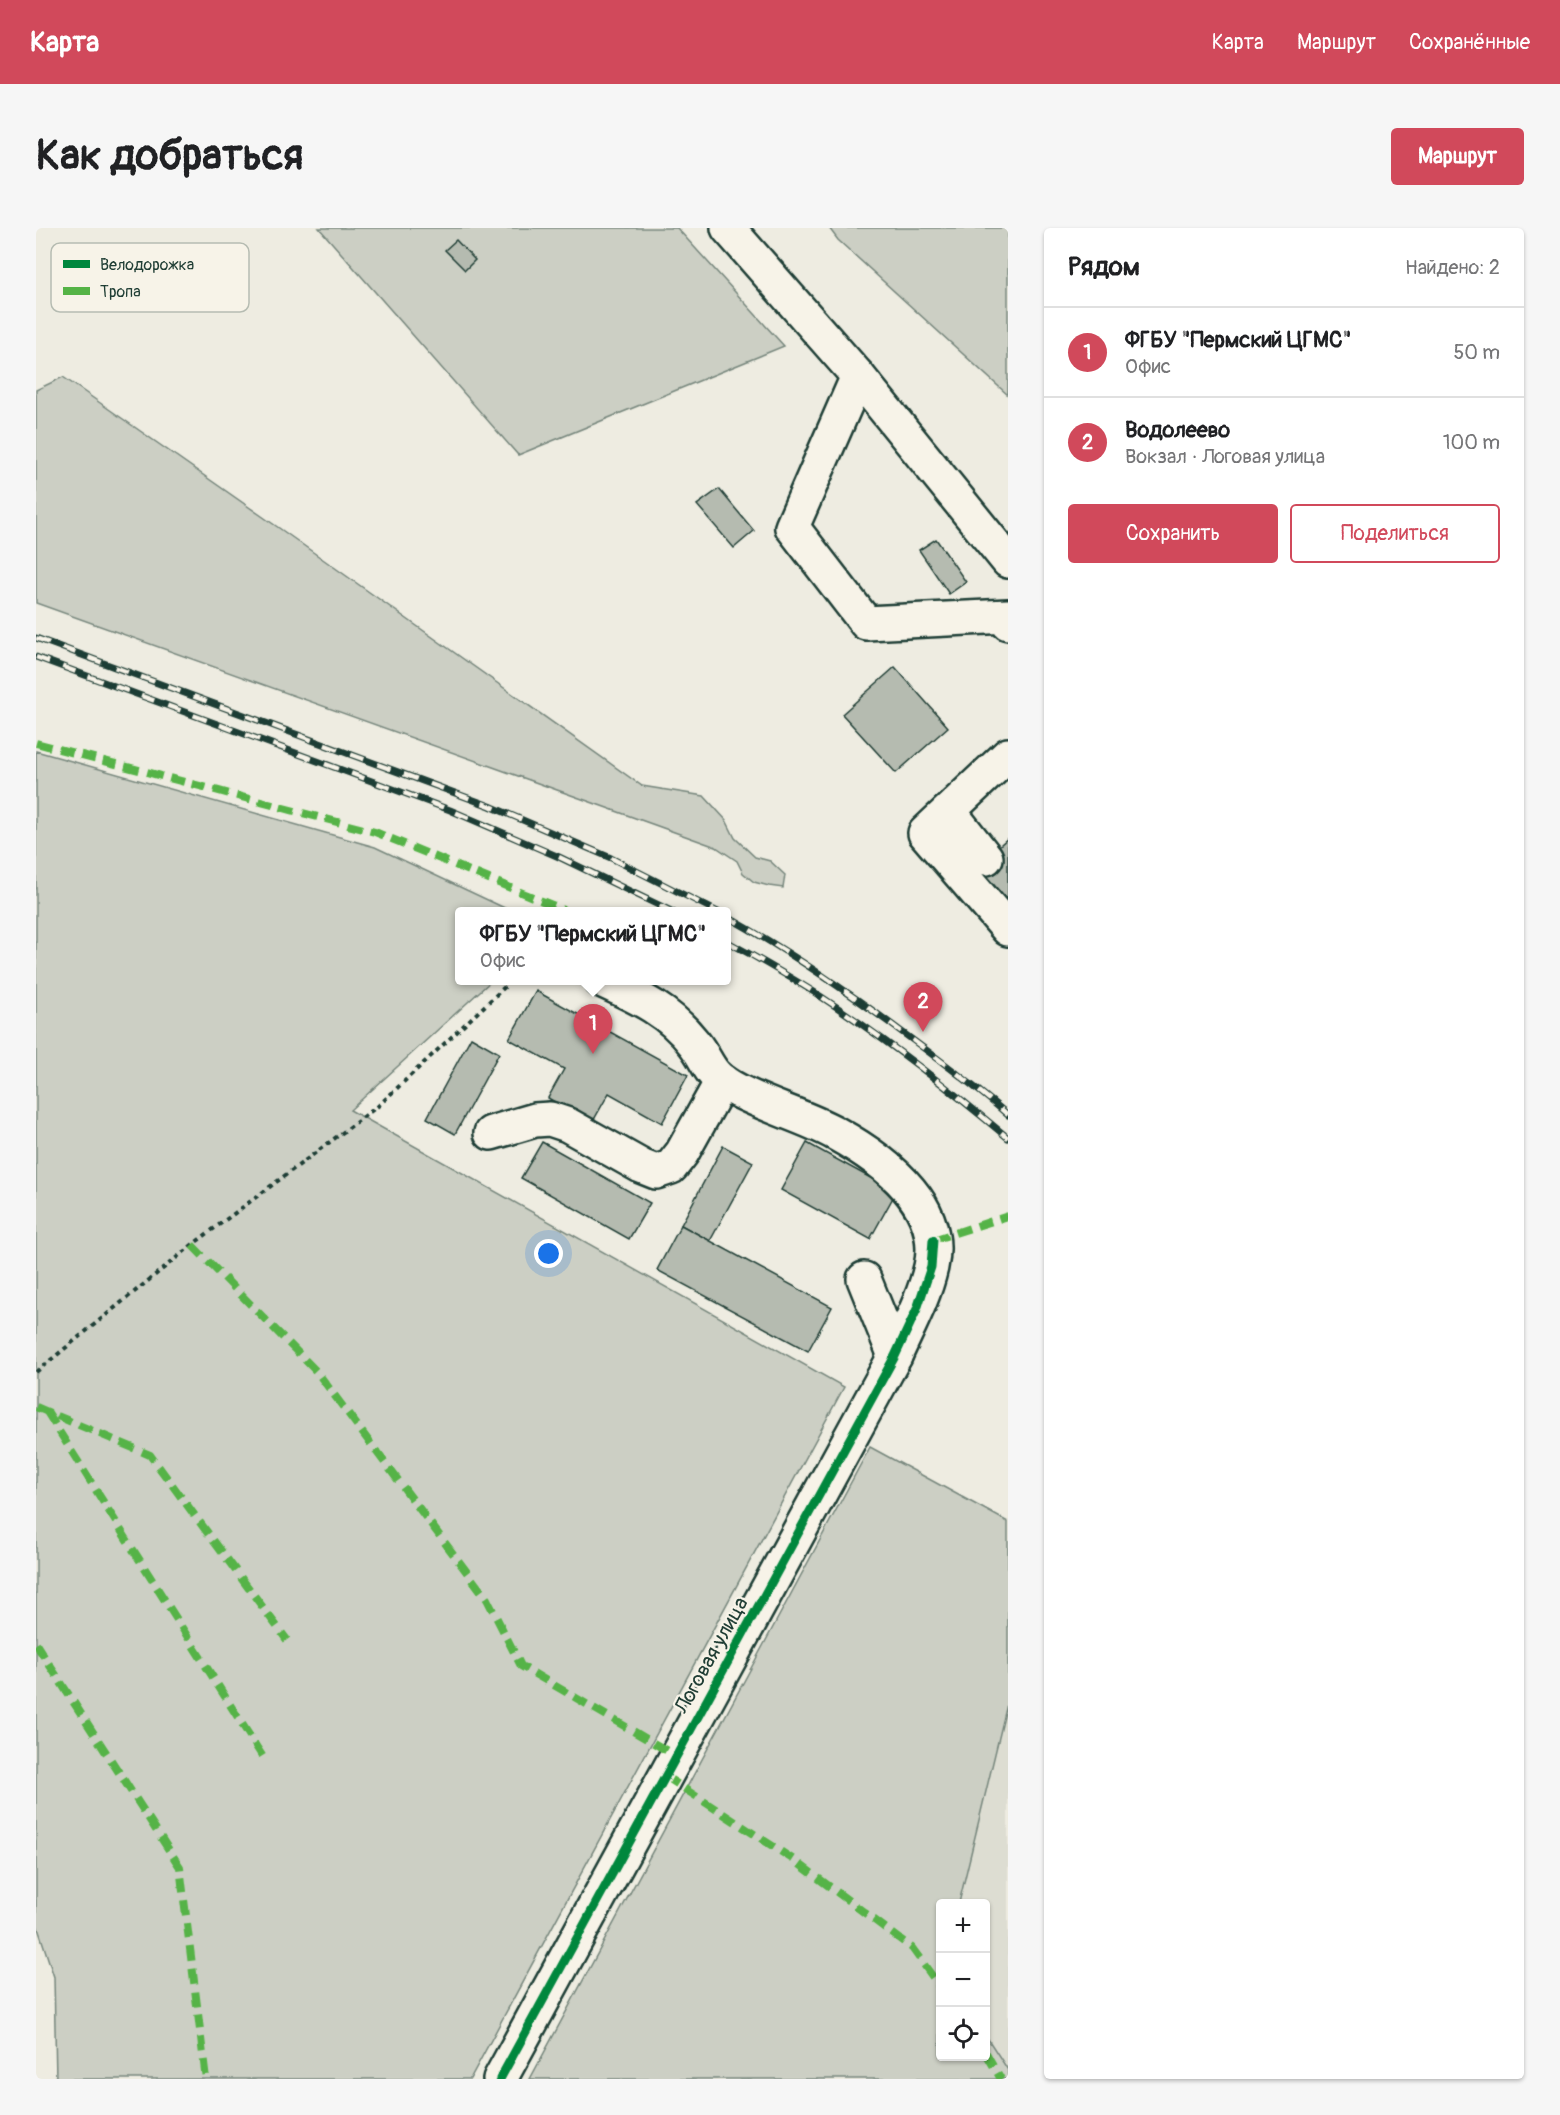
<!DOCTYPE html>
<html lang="ru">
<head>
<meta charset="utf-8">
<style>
	body { margin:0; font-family:Pangolin,sans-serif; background:#f6f6f6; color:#202124 }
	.controls { position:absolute; right:18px; bottom:18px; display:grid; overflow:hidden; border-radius:6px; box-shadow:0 2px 4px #0004 }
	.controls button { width:54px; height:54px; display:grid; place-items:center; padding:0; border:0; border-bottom:2px solid #e0e0e0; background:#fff; color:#202124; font:30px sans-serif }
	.you { position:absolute; left:513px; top:1026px; width:21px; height:21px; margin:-15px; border:4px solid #fff; border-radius:50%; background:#1a73e8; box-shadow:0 0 0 9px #1a73e833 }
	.badge { display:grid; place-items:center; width:39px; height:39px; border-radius:50%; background:#d1495b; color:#fff; font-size:20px; font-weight:700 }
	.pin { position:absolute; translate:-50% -50px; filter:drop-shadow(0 2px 3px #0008) }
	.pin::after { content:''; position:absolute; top:32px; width:21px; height:18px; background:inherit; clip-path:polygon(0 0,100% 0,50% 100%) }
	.popup { position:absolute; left:419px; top:679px; width:276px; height:78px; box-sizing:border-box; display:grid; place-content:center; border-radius:6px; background:#fff; filter:drop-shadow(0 2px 4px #0005); font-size:20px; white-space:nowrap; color:#757577 }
	.popup b { font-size:22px; color:#202124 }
	.popup::after { content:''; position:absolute; left:50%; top:100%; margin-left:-12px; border:12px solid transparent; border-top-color:#fff }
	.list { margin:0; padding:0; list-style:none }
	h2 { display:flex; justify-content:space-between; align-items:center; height:78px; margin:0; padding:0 24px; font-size:26px }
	h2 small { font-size:20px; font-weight:400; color:#757577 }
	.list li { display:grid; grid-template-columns:39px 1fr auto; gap:18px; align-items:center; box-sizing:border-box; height:90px; padding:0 24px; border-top:2px solid #e0e0e0 }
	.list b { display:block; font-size:22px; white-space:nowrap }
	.list p { margin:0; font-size:20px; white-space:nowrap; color:#757577 }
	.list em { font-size:20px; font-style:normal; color:#757577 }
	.actions { display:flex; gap:12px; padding:18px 24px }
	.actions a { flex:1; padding:14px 0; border:2px solid #d1495b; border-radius:6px; text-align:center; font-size:21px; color:#d1495b }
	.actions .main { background:#d1495b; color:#fff }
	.icon { flex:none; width:33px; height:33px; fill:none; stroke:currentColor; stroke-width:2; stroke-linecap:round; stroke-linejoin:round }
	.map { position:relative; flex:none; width:972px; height:1851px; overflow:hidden; border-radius:6px }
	header { display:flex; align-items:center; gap:36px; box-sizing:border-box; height:84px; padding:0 30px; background:#d1495b; color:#fff }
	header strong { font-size:28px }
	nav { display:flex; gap:33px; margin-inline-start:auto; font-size:21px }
	.intro { display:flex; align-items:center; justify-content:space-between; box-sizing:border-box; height:144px; padding:0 36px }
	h1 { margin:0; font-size:42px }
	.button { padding:15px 27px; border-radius:6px; background:#d1495b; color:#fff; font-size:21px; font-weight:700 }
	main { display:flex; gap:36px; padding:0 36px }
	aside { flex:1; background:#fff; border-radius:6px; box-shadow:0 2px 4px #0004 }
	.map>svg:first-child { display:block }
	.built { fill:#ddddd2 }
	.green { fill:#cccfc4; stroke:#76867c; stroke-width:1.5 }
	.building { fill:#b5bbb0; stroke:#1f3d34; stroke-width:1.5 }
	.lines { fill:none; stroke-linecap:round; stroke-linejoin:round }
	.minor-casing { stroke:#1f3d34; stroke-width:38 }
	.major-casing { stroke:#1f3d34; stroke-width:38 }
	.path { stroke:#1f3d34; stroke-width:4; stroke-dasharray:4.5 4.5; stroke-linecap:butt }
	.minor { stroke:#f7f3e8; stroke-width:33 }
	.major { stroke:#f7f3e8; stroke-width:33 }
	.rail-casing { stroke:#1f3d34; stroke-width:7 }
	.rail { stroke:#f7f3e8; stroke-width:4.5; stroke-dasharray:14; stroke-linecap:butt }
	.quiet { stroke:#55b346; stroke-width:8; stroke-dasharray:15 8; stroke-linecap:butt }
	.cycleway-casing { stroke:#f7f3e8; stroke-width:13 }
	.cycleway { stroke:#00873e; stroke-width:9 }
	.labels { text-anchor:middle; stroke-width:4.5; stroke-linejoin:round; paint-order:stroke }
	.street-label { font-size:21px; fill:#1f3d34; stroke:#f7f3e8 }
	.key { fill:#f7f3e8; stroke:#b6bcb2; stroke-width:1.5 }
	.key-label { font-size:16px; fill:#1f3d34 }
</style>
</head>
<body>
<header>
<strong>Карта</strong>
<nav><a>Карта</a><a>Маршрут</a><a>Сохранённые</a></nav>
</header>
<div class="intro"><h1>Как добраться</h1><a class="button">Маршрут</a></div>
<main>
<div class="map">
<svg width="972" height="1851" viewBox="0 0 972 1851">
	<rect width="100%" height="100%" fill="#eeece1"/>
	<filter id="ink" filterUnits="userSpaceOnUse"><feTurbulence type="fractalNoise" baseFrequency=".0167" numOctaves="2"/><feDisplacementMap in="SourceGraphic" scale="12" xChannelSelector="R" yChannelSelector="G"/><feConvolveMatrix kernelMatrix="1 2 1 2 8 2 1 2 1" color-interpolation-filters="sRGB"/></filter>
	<g filter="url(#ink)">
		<path class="built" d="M972,1472V1842L950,1808V1676H923Z"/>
		<g class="green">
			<path d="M283,0H641L748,118L482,227Z"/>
			<path d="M793,0H972V167L802,12Z"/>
			<path d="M27,149L243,300L606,558L668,568L690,592L699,610L719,629L734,633L749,647L747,660L733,658L718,654L707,645L701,633L680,619L0,375V162Z"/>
			<path d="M0,523L339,619L475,683L424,684V752L455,753L314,882L808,1159L434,1851H20L18,1749L0,1694Z"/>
			<path d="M834,1219L972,1294V1472L923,1675L904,1676V1828H950V1808L972,1842V1851H494Z"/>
		</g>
		<g class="building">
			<path d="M420,12L439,32L429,42L409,22Z"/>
			<path d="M683,261L718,303L698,320L661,277Z"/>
			<path d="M900,311L930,354L913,366L883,322Z"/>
			<path d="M859,439L912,499L860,545L806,486Z"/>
			<path d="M972,610V689L933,644Z"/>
			<path d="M500,763L652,847L626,895L573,865L556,895L512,870L528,841L473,811Z"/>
			<path d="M435,809L463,825L419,906L391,890Z"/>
			<path d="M506,914L614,975L593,1011L485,950Z"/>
			<path d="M771,915L860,964L834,1011L745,962Z"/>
			<path d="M687,918L717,934L674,1013L645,997Z"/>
			<path d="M645,997L796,1079L772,1123L621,1042Z"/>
		</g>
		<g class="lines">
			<g class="minor-casing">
				<g id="minor">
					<path d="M822,148L756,299L830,395L972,388V395"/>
					<path d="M972,527L889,605L972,701"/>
					<path d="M913,583L950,630"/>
					<path d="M455,905L499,892L514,891L532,897L605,938L620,944L635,939L646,925L686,853"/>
					<path d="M828,1051L859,1128"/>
					<path d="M464,1851L859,1128C872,1099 888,1070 895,1039C909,976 848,932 799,905C766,887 728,878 695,859C672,846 673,834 658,815C632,782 602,769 565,752"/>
				</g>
			</g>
			<g class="major-casing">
				<path id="major" d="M692,0L822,148L972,333"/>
			</g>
			<path class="path" d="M0,1144L156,1017L342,878L476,752"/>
			<use href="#minor" class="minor"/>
			<use href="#major" class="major"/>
			<g class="rail-casing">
				<g id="rail">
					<path d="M0,410L454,578L575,630L682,684"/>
					<path d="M0,429L414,582L523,629L637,684"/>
					<path d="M690,688C755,724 815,766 874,810C908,835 941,860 972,887"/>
					<path d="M690,713C720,729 749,746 778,764C846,808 910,858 972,910"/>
				</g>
			</g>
			<use href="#rail" class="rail"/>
			<g class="quiet">
				<path d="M0,515L339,604L528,682"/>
				<path d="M897,1012L972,988"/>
				<path d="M156,1017L281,1144L451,1371L485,1438L640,1528"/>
				<path d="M0,1179L114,1227L251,1412"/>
				<path d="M11,1184L228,1531"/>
				<path d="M0,1416L144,1639L170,1851"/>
				<path d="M629,1548L758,1632L876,1720L904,1759"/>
				<path d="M950,1825L965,1851"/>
			</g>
			<g class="cycleway-casing">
				<path id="cycleway" d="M464,1851L859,1128L881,1081L895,1039L897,1012"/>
			</g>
			<use href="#cycleway" class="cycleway"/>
		</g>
	</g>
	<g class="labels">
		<g class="street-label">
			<text transform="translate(675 1427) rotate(-61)" y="7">Логовая улица</text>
		</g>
	</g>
	<rect x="15" y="15" width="198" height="69" rx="9" class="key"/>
	<rect x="27" y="32" width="27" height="8" fill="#00873e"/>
	<rect x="27" y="59" width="27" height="8" fill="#55b346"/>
	<g class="key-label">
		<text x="64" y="42">Велодорожка</text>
		<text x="64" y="69">Тропа</text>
	</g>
</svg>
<div class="controls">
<button>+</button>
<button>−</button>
<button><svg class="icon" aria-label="locate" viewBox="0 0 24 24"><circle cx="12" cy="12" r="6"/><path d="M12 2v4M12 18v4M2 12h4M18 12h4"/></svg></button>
</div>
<div class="you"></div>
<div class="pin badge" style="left:557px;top:826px">1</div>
<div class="popup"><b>ФГБУ &quot;Пермский ЦГМС&quot;</b>Офис</div>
<div class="pin badge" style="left:887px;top:804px">2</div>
</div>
<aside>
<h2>Рядом<small>Найдено: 2</small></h2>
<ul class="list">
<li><span class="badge">1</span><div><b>ФГБУ &quot;Пермский ЦГМС&quot;</b><p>Офис</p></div><em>50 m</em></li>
<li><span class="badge">2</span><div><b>Водолеево</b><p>Вокзал · Логовая улица</p></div><em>100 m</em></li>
</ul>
<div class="actions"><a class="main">Сохранить</a><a>Поделиться</a></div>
</aside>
</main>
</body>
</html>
